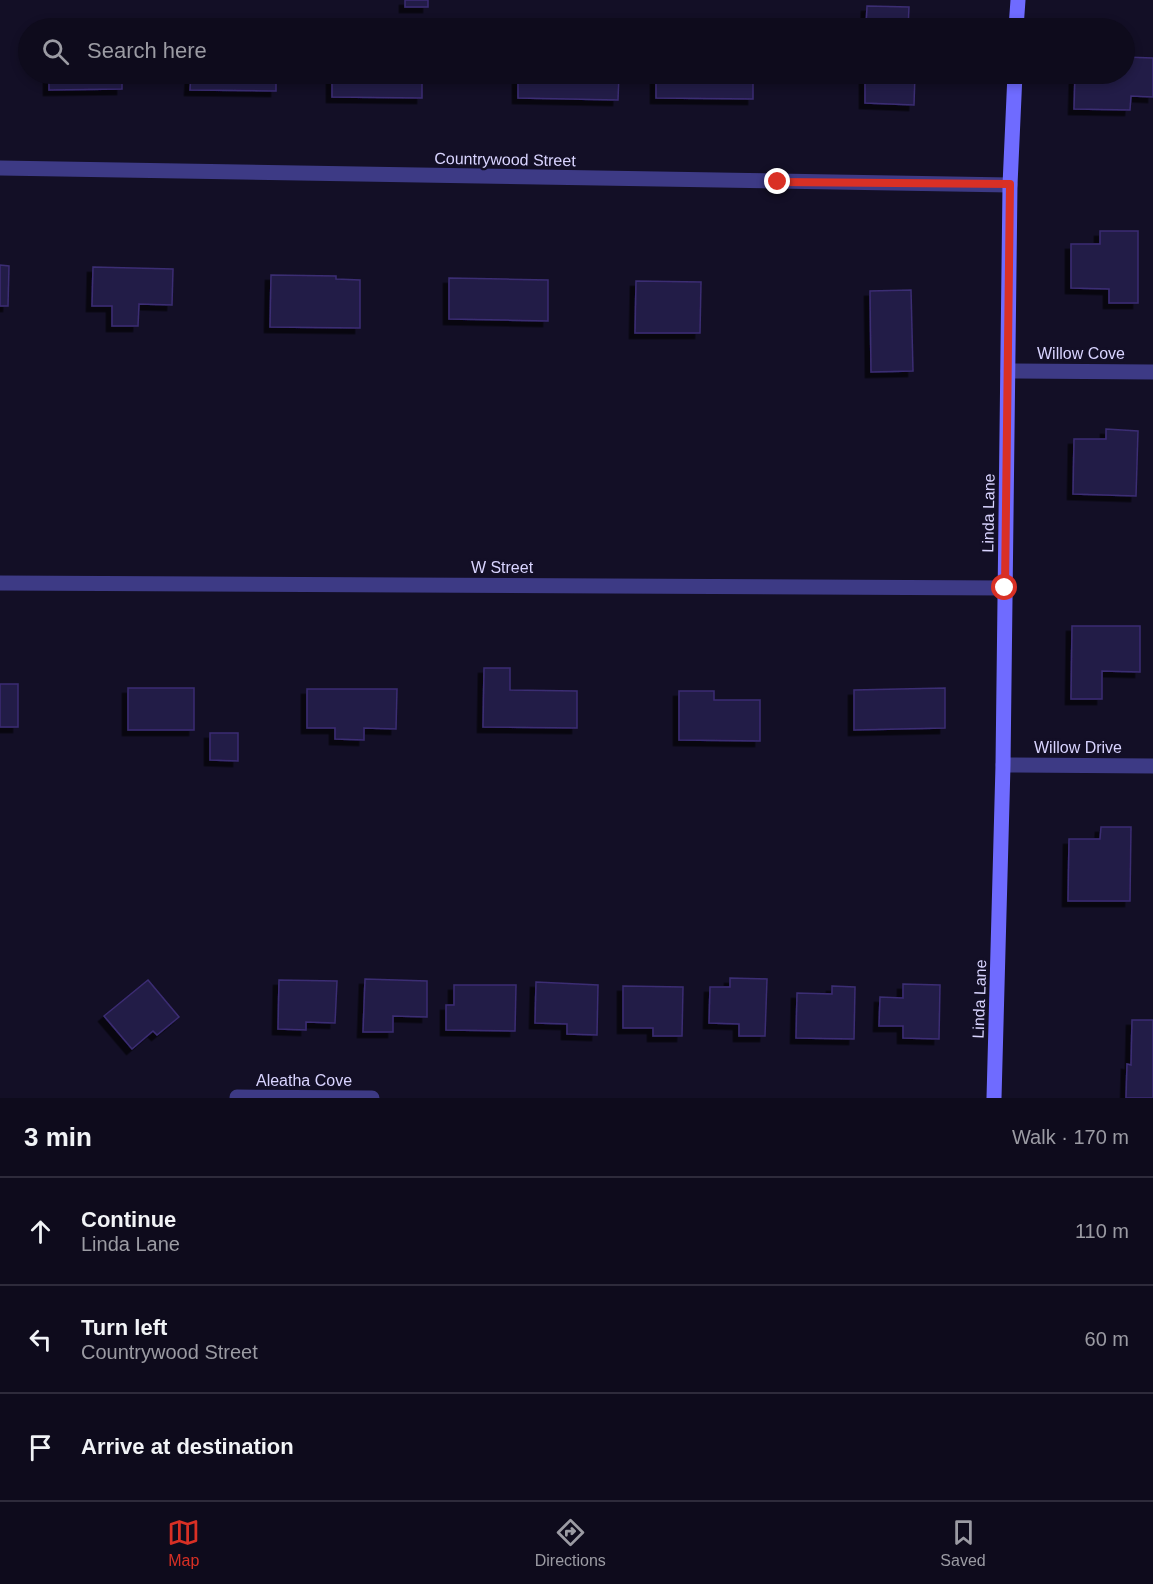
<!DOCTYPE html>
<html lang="en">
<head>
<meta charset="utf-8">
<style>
	body { margin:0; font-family:Arial,sans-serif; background:#171425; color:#f1f3f6 }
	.stop { position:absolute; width:18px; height:18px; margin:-14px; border:4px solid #d93025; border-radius:50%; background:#fff }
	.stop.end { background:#d93025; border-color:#fff; box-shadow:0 2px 6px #0008 }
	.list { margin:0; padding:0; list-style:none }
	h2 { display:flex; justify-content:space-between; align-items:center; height:78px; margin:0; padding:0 24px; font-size:26px }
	h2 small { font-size:20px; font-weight:400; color:#9b9ba3 }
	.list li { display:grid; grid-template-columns:39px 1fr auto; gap:18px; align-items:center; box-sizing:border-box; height:108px; padding:0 24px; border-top:2px solid #2e2b3b }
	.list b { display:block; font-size:22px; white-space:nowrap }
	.list p { margin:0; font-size:20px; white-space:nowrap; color:#9b9ba3 }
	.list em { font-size:20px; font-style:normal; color:#9b9ba3 }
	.icon { flex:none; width:33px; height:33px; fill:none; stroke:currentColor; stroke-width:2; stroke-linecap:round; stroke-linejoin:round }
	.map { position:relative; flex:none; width:1153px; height:1098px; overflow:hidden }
	.search { position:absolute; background:#0e0b1c; box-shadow:0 3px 9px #0003; left:18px; right:18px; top:18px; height:66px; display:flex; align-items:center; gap:15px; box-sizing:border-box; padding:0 21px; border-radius:33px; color:#9b9ba3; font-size:22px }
	.sheet { height:402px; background:#0e0b1c }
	nav { display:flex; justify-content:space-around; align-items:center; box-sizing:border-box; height:84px; border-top:2px solid #2e2b3b; background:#0e0b1c; font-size:16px; color:#9b9ba3 }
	nav a { display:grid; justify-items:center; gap:3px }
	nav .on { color:#d93025 }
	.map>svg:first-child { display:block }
	.building { fill:#241b47; stroke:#3b2d73; stroke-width:1.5; filter:url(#shadow) }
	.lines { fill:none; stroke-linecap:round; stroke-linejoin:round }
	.street { stroke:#3d3a85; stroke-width:15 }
	.secondary { stroke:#6f6bff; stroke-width:15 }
	.route { stroke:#d93025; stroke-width:8 }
	.labels { text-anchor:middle; stroke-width:5; stroke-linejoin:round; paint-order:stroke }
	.street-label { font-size:16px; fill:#d9d4ff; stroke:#130f26 }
</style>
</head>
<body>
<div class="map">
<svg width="1153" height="1098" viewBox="0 0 1153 1098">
	<defs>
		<filter id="shadow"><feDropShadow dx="-5.5" dy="5.5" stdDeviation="0" flood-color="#0009"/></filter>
	</defs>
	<rect width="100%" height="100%" fill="#130f26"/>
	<g class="building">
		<rect x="405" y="0" width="23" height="7"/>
		<path d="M867,6L909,7L908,28H866Z"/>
		<path d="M1124,57L1153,58V97L1131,96L1130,110L1074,109L1075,74H1124Z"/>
		<path d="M49,74H122V89L49,90Z"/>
		<path d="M191,74H276V91L190,90Z"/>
		<path d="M332,74H422V98L332,97Z"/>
		<path d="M518,74H619L618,100L518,98Z"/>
		<path d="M656,74H753V99L656,98Z"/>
		<path d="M865,74H915L914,105L865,103Z"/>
		<path d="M1100,231H1138V303H1109V289L1071,288V244H1100Z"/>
		<path d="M0,265L9,266L8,306H0Z"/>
		<path d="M93,267L173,269L172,305L139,304L138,326H112V306H92Z"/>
		<path d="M271,275L336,276V279L360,280V328L270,327Z"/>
		<path d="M449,278L548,280V321L449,319Z"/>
		<path d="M636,281L701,282L700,333H635Z"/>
		<path d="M911,290L913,371L871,372L870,291Z"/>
		<path d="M1106,429L1138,431L1136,496L1073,494L1074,439H1106Z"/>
		<path d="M1072,626H1140V672L1102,671V699H1071Z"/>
		<path d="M484,668H510V690L577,691V728L483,727Z"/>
		<rect x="0" y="684" width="18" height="43"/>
		<rect x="128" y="688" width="66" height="42"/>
		<path d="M945,688V728L854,730V690Z"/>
		<path d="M307,689H397L396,729L364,728V740L335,739V728H307Z"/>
		<path d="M679,691H714V700H760V741L679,740Z"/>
		<path d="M210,733H238V761L210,760Z"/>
		<path d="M1101,827H1131L1130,901H1068L1069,839H1100Z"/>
		<path d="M730,978L767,979L765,1036H739V1024L709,1023L710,987H730Z"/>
		<path d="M365,979L427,981V1017L393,1016V1032H363Z"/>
		<path d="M148,980L179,1017L157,1035L153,1031L132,1049L104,1016Z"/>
		<path d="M279,980L337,981L335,1023L306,1022V1030L278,1029Z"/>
		<path d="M536,982L598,985L597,1035L567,1034V1024L535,1023Z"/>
		<path d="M903,984L940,985L939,1039L903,1038V1026H879L880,997L903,998Z"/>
		<path d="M454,985H516L515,1031L446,1030V1005H454Z"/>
		<path d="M623,986L683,987L682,1036H653V1028H623Z"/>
		<path d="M832,986L855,987L854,1039L796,1038L797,993L832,994Z"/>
		<path d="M1132,1020H1153V1098H1126L1127,1064L1131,1065Z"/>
	</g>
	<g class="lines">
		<g class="street">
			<path d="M0,168L1010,185"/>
			<path d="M1008,371L1153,372"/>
			<path d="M0,583L1004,588"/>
			<path d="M1003,765L1153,766"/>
			<path d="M237,1097L372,1098"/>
		</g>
		<g class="secondary">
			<path d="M1016,28L1018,0"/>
			<path d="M994,1098L1003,765L1010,185L1015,74"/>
		</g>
	</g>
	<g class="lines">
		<path class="route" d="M778,182L1010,184L1005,588"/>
	</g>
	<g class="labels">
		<g class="street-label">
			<text transform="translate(505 159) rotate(1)" y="6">Countrywood Street</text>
			<text x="1081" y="359">Willow Cove</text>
			<text transform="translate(988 513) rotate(-89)" y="6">Linda Lane</text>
			<text x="502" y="573">W Street</text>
			<text x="1078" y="753">Willow Drive</text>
			<text transform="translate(979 999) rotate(-88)" y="6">Linda Lane</text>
			<text x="304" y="1086">Aleatha Cove</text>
		</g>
	</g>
</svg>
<div class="stop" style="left:1005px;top:588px"></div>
<div class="stop end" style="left:778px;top:182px"></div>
<div class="search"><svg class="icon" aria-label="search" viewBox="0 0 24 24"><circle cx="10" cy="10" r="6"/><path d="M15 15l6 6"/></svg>Search here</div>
</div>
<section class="sheet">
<h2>3 min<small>Walk · 170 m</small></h2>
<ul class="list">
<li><svg class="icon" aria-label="ahead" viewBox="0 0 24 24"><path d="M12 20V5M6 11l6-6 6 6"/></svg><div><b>Continue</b><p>Linda Lane</p></div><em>110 m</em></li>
<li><svg class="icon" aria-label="left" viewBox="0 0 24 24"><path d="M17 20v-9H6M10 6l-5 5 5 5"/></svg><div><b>Turn left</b><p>Countrywood Street</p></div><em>60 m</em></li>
<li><svg class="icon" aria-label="arrive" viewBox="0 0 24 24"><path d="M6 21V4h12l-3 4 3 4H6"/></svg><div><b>Arrive at destination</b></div></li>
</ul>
</section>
<nav>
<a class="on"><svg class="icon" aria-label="map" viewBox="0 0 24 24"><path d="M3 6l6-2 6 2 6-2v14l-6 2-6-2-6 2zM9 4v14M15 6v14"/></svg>Map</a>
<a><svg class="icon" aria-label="directions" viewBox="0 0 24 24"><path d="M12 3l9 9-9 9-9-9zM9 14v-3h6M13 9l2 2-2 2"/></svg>Directions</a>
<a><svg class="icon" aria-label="saved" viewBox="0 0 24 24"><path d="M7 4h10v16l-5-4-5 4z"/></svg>Saved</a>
</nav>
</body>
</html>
